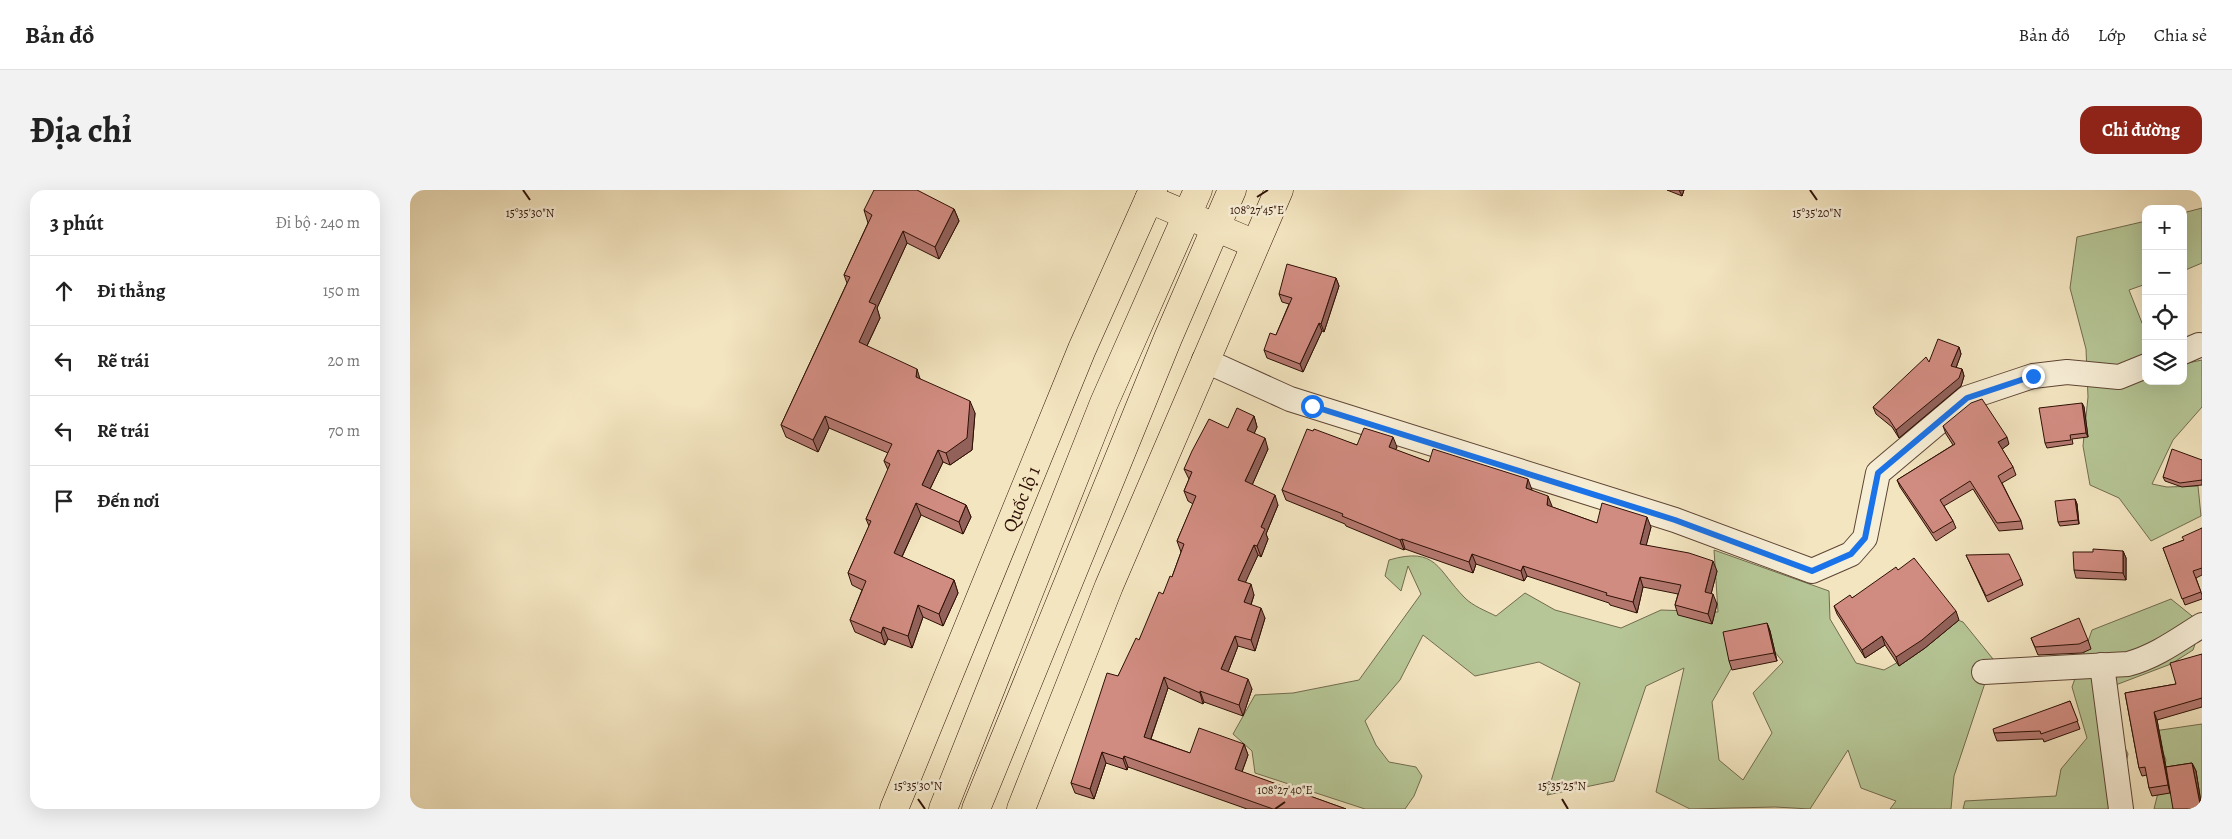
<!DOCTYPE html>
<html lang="vi">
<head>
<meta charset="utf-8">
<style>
	body { margin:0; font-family:Alegreya,serif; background:#f2f2f2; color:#222 }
	.controls { position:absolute; right:15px; top:15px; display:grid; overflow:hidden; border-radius:10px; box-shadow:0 5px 20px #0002 }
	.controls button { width:45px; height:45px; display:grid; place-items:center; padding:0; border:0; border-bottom:1px solid #e0e0e0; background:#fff; color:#222; font:25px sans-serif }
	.stop { position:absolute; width:15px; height:15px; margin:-11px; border:4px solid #1a73e8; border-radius:50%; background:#fff }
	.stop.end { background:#1a73e8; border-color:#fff; box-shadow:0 1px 5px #0008 }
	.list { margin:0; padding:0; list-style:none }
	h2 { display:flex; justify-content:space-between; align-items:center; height:65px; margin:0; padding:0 20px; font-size:21px }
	h2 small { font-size:16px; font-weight:400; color:#767676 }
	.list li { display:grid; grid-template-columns:32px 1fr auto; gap:15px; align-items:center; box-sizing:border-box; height:70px; padding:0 20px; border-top:1px solid #e0e0e0 }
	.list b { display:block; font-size:19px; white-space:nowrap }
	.list em { font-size:16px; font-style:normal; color:#767676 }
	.icon { flex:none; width:28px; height:28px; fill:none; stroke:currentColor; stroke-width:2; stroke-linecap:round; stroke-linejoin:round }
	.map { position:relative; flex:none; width:1792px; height:619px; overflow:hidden; border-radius:15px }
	header { display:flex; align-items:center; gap:30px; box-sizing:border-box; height:70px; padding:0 25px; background:#fff; border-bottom:1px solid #e0e0e0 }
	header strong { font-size:24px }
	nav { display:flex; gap:28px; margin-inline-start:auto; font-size:18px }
	.intro { display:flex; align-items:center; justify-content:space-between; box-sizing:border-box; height:120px; padding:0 30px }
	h1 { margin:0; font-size:35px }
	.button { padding:12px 22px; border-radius:15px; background:#8f2418; color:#fff; font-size:18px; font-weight:700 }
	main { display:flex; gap:30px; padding:0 30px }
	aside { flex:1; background:#fff; border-radius:15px; box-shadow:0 5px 20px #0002 }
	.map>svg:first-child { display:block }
	.green { fill:#b6c696; stroke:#726b4e; fill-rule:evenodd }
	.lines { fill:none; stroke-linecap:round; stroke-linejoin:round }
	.street-casing { stroke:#5f4534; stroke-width:26 }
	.highway-casing { stroke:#2e1005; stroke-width:29 }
	.street { stroke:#f7eed6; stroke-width:24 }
	.highway { stroke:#f3e5c0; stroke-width:28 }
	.wall { fill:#b4786f; stroke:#2e1005 }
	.shaded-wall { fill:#92625a; stroke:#2e1005 }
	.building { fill:#d18c81; stroke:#2e1005 }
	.route { stroke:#1a73e8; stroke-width:6 }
	.ticks { fill:none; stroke:#2e1005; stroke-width:2 }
	.labels { text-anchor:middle; stroke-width:5; stroke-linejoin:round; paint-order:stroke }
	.street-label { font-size:19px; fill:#2e1005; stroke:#f7eed6 }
	.ticks-label { font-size:12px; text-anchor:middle; fill:#2e1005; stroke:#f7eed6; stroke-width:5; stroke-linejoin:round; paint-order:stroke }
</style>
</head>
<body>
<header>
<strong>Bản đồ</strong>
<nav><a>Bản đồ</a><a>Lớp</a><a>Chia sẻ</a></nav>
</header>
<div class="intro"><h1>Địa chỉ</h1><a class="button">Chỉ đường</a></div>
<main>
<aside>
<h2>3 phút<small>Đi bộ · 240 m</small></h2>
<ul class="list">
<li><svg class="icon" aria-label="ahead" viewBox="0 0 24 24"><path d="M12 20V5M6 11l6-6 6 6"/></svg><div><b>Đi thẳng</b></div><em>150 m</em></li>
<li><svg class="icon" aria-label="left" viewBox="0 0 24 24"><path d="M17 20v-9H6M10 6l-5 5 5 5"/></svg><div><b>Rẽ trái</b></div><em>20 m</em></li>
<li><svg class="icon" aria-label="left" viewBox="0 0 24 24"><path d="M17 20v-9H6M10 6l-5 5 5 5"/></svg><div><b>Rẽ trái</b></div><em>70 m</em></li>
<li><svg class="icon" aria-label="arrive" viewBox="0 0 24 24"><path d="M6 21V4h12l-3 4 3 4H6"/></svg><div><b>Đến nơi</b></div></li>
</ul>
</aside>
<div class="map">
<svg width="1792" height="619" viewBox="0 0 1792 619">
	<rect width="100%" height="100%" fill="#f3e5c0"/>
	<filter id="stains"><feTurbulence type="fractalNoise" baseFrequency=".004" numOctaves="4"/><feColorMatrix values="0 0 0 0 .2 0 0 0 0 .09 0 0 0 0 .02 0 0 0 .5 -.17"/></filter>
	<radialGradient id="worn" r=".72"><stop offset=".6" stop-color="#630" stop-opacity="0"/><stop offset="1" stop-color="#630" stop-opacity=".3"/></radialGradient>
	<g class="green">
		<path d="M1792,18V73L1773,81V23Z"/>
		<path d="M1736,31V94L1719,100L1736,143V191H1773V174L1792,170V217L1763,250L1742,294L1757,297L1788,296L1791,326L1741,351L1709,308L1680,295L1673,256L1678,207L1676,159L1660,98L1667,47Z"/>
		<path d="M1304,360L1419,401L1420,429L1446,473L1474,480L1508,461L1529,423L1553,432L1583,469L1544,586L1541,619H1480L1486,611L1451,598L1438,560L1400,619L1365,617L1280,619L1246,602L1274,478L1236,496L1204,591L1137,605L1170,493L1129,472L1065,486L1013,445L990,490L955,531L966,555L979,572L1006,577L1012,586L1004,606L995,619H955L845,583L842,561L823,544L845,505L883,503L949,490L1011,404L998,376L991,401L975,386L979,370C1027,356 1027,380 1055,408C1063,416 1076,421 1086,426L1115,403L1145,420L1211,438L1251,420L1308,422ZM1355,450L1373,472L1343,503L1362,543L1333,590L1309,570L1302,512L1324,474Z"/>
		<path d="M1761,409L1792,434L1783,460L1761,474L1695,499L1704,535L1718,564L1705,619H1553L1555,611L1646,606L1651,579L1677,548L1662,497L1682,440Z"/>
		<path d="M1792,534V619H1744L1756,570L1744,541Z"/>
	</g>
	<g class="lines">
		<g class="street-casing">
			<g id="street">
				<path d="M1773,162L1789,155"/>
				<path d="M794,170L880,209L1265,330L1402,381L1441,364L1455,348L1468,283L1557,208L1623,186L1657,182L1709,187L1736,176"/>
				<path d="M1692,475L1711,619"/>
				<path d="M1574,482L1718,474C1745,467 1768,450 1792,435"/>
			</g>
		</g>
		<g class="highway-casing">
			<g id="highway">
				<path d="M739,9L845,54"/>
				<path id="s1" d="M484,619L672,159L743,0"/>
				<path d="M533,619L694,213L788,0"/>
				<path d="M566,619L758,148L822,0"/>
				<path d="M611,619L699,396L869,0"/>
			</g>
		</g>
		<use href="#street" class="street"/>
		<use href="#highway" class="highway"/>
	</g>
	<g class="wall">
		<path d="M1257,0H1274L1272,6Z"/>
		<path d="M544,19L549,31L529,69L497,53L467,118L470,128L457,156L565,223L562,260L540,275L533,272L520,299L556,315L561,327L553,344L511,325L492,367L544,390L548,403L533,436L513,427L502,458L478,449L475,455L445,442L440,430L452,400L442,395L438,383L459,336L456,329L478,280L474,271L478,263L419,238L408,262L376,247L371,235L437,93L434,85L458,33L454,20Z"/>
		<path d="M926,88L929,96L914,142L912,141L893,182L857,168L854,160L866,145L879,114L872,112L869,104Z"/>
		<path d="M1549,157L1551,164L1546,178L1552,179L1554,186L1551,196L1489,248L1482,237L1466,224L1463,217L1519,172Z"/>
		<path d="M1672,213L1674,217L1678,247L1662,249L1663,254L1637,258L1635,253Z"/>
		<path d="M844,226L847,237L844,243L858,259L842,295L868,315L856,344L858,349L851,367L848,365L835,392L844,405L841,415L855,428L845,461L828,456L818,482L842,499L833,526L794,512L793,514L758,498L741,549L780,563L834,554L838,565L832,582L936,619H837L718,577L717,580L696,573L684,609L665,603L661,593L708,486L729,450L762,387L771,362L767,351L783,314L778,311L774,301L779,289L774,279L818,238Z"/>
		<path d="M1533,236L1599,254L1592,259L1603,277L1606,285L1592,293L1611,331L1613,339L1589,341L1563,299L1534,316L1543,331L1546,338L1526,351L1490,297L1487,290L1543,255L1536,244Z"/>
		<path d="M903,241L947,255L987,257L985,260L1019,272L1122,300L1142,317L1187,333L1241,337L1236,355L1307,381L1301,404L1307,414L1302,434L1268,425L1265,415L1268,404L1233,397L1227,423L1200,415L1199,413L1117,386L1114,391L1066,374L1063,383L995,359L994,360L936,336L935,334L876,310L872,300Z"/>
		<path d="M1792,270V295L1772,297L1755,291L1753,287Z"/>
		<path d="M1665,309L1667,314L1669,334L1650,336L1648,332Z"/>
		<path d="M1792,338V385L1786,388L1792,405V409L1775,415L1753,358L1774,350Z"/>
		<path d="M1713,361L1716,368V390L1666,388L1664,380Z"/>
		<path d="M1556,365L1611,389L1613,395L1578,412Z"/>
		<path d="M1488,380L1549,430L1515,458L1489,476L1475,455L1455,468L1427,424L1424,416L1442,408Z"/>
		<path d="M1357,433L1360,441L1367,471L1322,480L1319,471Z"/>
		<path d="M1621,448L1678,450L1681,459L1672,463L1628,465Z"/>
		<path d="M1792,464V517L1747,530L1756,577L1782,573L1786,581L1792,619L1760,603L1742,606L1739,598L1737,585L1732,586L1729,578L1715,503L1766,494Z"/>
		<path d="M1660,511L1670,539L1634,552L1633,549L1587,551L1584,543Z"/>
	</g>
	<g class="shaded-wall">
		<path d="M1269,0H1274L1272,6Z"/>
		<path d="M544,19L549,31L529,69L525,57Z"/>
		<path d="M493,41L497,53L467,118L470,128L453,164L449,152L459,112Z"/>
		<path d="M926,88L929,96L914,142L911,134Z"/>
		<path d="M909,133L912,141L893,182L890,174Z"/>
		<path d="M1549,157L1551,164L1544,183L1541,176Z"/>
		<path d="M507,179L511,192L506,187Z"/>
		<path d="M1552,179L1554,186L1551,196L1489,248L1486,240Z"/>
		<path d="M560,211L565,223L562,260L540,275L536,263Z"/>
		<path d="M1672,213L1674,217L1678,247L1676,243Z"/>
		<path d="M415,226L419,238L408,262L403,250Z"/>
		<path d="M844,226L847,237L841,251L837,240Z"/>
		<path d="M983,247L987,257L982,267L979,257Z"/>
		<path d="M1597,247L1599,254L1591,260L1588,252Z"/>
		<path d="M855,248L858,259L839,302L835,291Z"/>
		<path d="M528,260L533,272L516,307L512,295Z"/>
		<path d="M1118,289L1122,300L1119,309L1116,298Z"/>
		<path d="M865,305L868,315L856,344L858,349L851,367L847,356L851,337Z"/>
		<path d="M1138,306L1142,316L1140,325L1137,315Z"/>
		<path d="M1665,309L1667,314L1669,334L1668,330Z"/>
		<path d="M506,313L511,325L488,375L484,363Z"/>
		<path d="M556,315L561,327L553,344L549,332Z"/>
		<path d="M1237,327L1241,337L1234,364L1230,354Z"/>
		<path d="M992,349L995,359L994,360L990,350Z"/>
		<path d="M844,355L848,365L832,400L828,390Z"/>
		<path d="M1713,361L1716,368V390L1713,383Z"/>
		<path d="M1062,364L1066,374L1063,383L1059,372Z"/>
		<path d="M1303,371L1307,381L1299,412L1295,402Z"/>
		<path d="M1113,376L1117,386L1114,391L1111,381Z"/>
		<path d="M1230,387L1233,397L1227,423L1223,412Z"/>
		<path d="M544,390L548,403L533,436L529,424Z"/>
		<path d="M841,394L844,405L838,423L834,412Z"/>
		<path d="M1303,404L1307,414L1302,434L1298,424Z"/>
		<path d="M508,415L513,427L502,458L498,446Z"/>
		<path d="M851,418L855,428L845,461L841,450Z"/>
		<path d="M1546,421L1549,430L1515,458L1489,476L1486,467Z"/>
		<path d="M1357,433L1360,441L1367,471L1364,463Z"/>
		<path d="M473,437L478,449L475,455L471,443Z"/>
		<path d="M825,446L828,456L815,490L811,479Z"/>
		<path d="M1472,446L1475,455L1455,468L1452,460Z"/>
		<path d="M754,487L758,498L738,557L734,547Z"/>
		<path d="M838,489L842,499L833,526L829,515Z"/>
		<path d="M790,501L794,512L793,514L790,503Z"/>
		<path d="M1744,522L1747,530L1760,603L1758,595Z"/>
		<path d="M834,554L838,565L829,590L825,579Z"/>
		<path d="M692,562L696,573L684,609L680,599Z"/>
		<path d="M714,566L718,577L717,580L713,569Z"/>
		<path d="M1782,573L1786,581L1792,619H1791Z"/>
	</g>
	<g class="building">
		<path d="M464,0H507L544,19L525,57L493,41L459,112L466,115L449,152L507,179L506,187L560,211L557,248L536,263L528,260L512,295L556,315L549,332L506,313L484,363L544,390L529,424L508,415L498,446L473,437L471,443L440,430L456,391L438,383L461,331L456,329L480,274L474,271L482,254L415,226L403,250L371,235L440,87L434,85L462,25L454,20Z"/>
		<path d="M877,74L926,88L911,134L909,133L890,174L854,160L860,143L866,145L882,108L869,104Z"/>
		<path d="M1528,149L1549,157L1541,176L1552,179L1549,188L1486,240L1479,229L1463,217L1516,167L1519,172Z"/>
		<path d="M1572,209L1597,247L1588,252L1603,277L1588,286L1611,331L1587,333L1560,291L1530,310L1543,331L1523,343L1487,290L1545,254L1533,236L1561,213Z"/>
		<path d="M1672,213L1676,243L1660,245L1661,250L1635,253L1629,218Z"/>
		<path d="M827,218L844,226L837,240L855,248L835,291L865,305L851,337L855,339L847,356L844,355L828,390L841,394L834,412L851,418L841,450L825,446L811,479L838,489L829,515L790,501V503L754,487L734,547L780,563L789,538L834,554L825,579L936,619H863L714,566L713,569L692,562L680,599L661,593L697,483L708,486L726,448L729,450L749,402L753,404L760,386L762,387L774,354L767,351L786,306L774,301L782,282L774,279L782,261L799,229L818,238Z"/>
		<path d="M954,238L983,247L979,257L1019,272L1023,259L1118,289L1116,298L1138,306L1137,315L1187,333L1192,313L1237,327L1230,354L1279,363L1303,371L1295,402L1303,404L1298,424L1265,415L1271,395L1230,387L1223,412L1196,405L1197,403L1113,376L1111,381L1062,364L1059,372L992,349L990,350L932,326L933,324L872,300L897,239L903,241L904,239L947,255Z"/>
		<path d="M1762,259L1792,270V290L1770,293L1753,287Z"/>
		<path d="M1665,309L1668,330L1648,332L1645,311Z"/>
		<path d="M1792,338V378L1783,381L1791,402L1772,409L1753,358L1774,350L1772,347Z"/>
		<path d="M1683,359L1713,361V383L1664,380L1663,362H1683Z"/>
		<path d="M1599,364L1611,389L1576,406L1556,365Z"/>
		<path d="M1504,368L1546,421L1512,450L1486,467L1472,446L1452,460L1424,416L1440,405L1442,408L1486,377L1488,380Z"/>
		<path d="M1669,428L1678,450L1669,454L1625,457L1621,448Z"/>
		<path d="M1357,433L1364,463L1319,471L1313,442Z"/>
		<path d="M1792,464V508L1744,522L1758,595L1739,598L1735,577L1729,578L1715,503L1766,494L1760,473Z"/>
		<path d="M1660,511L1668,531L1631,544L1630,541L1584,543L1583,539Z"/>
		<path d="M1782,573L1791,619H1763L1756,577Z"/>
	</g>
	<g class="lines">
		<path class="route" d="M902,216L1265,330L1402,381L1441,364L1455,348L1468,283L1557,208L1623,186"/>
	</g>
	<path class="ticks" d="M113,0L120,10M1400,0L1407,10M847,7L858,0M508,609L515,619M1152,609L1158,619M865,619L875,612"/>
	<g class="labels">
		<g class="street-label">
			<text dy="7" stroke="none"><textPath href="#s1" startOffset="335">Quốc lộ 1</textPath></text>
		</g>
	</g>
	<g class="ticks-label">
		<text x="847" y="24">108°27'45"E</text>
		<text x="120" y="27">15°35'30"N</text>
		<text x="1407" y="27">15°35'20"N</text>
		<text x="508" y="600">15°35'30"N</text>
		<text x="1152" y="600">15°35'25"N</text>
		<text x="875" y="604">108°27'40"E</text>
	</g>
	<rect width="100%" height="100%" filter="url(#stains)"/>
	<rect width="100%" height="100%" fill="url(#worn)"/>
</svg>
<div class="controls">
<button>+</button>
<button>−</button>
<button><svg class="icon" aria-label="locate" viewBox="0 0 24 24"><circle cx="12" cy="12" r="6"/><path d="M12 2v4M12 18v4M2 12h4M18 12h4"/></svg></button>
<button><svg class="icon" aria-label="layers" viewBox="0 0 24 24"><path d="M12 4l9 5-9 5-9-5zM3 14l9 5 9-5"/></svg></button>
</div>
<div class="stop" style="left:902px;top:216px"></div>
<div class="stop end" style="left:1623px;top:186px"></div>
</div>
</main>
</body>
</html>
